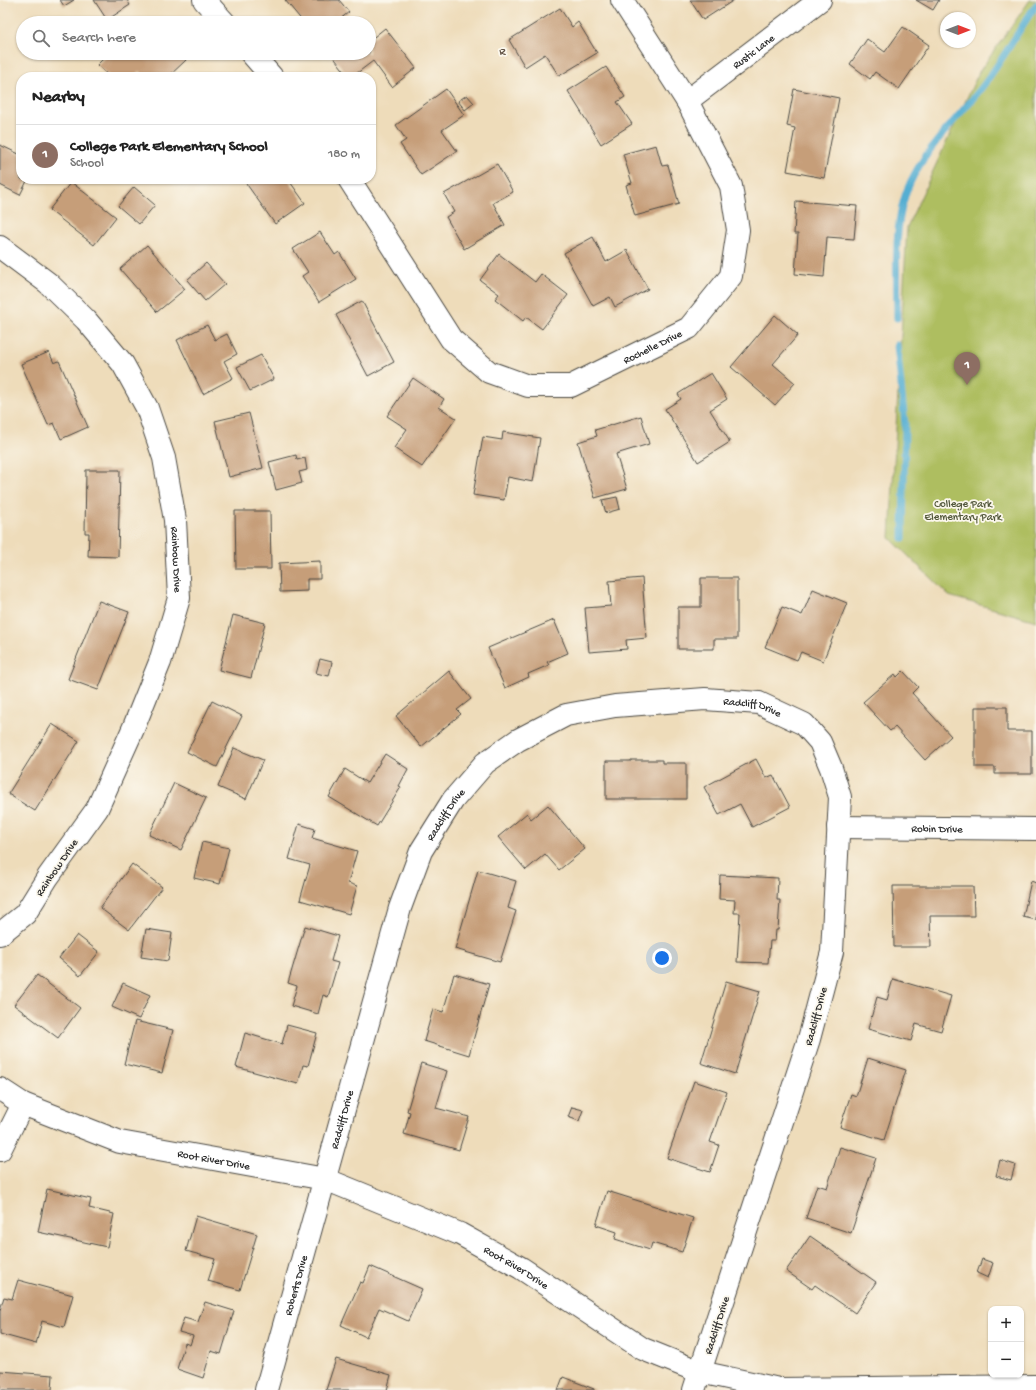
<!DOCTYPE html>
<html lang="en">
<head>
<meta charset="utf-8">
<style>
	body { margin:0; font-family:"Gochi Hand",sans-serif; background:#f2f2f2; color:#222 }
	.controls { position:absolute; right:12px; bottom:12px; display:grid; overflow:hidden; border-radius:8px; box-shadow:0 1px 3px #0004 }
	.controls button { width:36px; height:36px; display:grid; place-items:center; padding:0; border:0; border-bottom:1px solid #e0e0e0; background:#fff; color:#222; font:20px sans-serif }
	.compass { position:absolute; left:940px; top:12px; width:36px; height:36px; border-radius:50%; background:#fff; box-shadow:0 1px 3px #0004; rotate:90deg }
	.you { position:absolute; left:662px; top:958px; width:14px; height:14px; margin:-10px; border:3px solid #fff; border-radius:50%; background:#1a73e8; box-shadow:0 0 0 6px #1a73e833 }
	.badge { display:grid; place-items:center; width:26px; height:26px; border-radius:50%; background:#2563eb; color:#fff; font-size:13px; font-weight:700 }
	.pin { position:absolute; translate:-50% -33px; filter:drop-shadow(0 1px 2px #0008) }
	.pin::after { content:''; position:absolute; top:21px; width:14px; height:12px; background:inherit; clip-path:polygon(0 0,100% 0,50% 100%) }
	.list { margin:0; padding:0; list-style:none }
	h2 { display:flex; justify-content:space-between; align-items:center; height:52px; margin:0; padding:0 16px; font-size:17px }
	h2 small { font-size:13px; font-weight:400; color:#767676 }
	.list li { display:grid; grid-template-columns:26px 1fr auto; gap:12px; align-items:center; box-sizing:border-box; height:60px; padding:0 16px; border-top:1px solid #e0e0e0 }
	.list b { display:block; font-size:15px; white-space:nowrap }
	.list p { margin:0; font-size:13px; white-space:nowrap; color:#767676 }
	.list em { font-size:13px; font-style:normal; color:#767676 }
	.icon { flex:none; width:22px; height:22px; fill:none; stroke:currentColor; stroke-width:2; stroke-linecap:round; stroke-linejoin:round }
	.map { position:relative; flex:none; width:1036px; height:1390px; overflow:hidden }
	.search { position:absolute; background:#fff; box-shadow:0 1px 3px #0004; left:16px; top:16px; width:360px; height:44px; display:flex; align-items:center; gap:10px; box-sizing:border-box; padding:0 14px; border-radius:22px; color:#767676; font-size:15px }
	.panel { position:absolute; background:#fff; box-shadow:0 1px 3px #0004; left:16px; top:72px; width:360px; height:112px; border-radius:16px }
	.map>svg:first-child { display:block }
	.green { fill:#aebe60; stroke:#6c7446 }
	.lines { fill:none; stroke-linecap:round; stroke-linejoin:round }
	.stream { stroke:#55aed2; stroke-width:7 }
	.building { fill:#c69e79 }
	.minor-casing { stroke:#484640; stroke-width:24 }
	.minor { stroke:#fff; stroke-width:22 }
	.labels { text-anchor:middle; stroke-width:3.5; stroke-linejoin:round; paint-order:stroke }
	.street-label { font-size:11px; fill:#2b2b2b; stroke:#fbf7ec }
	.park-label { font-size:11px; fill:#52573b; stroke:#fbf7ec }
	.neighbourhood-label { font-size:12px; letter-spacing:1px; fill:#615346; stroke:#fbf7ec }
</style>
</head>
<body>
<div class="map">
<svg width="1036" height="1390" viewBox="0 0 1036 1390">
	<rect width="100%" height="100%" fill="#fbf7ec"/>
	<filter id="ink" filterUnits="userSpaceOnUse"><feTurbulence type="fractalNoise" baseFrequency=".025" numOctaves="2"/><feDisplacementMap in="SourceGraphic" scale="8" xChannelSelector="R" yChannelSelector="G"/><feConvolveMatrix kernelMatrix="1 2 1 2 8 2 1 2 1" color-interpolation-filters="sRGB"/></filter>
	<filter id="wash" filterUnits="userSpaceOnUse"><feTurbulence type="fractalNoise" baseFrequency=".012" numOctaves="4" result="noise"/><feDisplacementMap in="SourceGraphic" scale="16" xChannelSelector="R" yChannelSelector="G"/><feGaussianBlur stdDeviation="0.9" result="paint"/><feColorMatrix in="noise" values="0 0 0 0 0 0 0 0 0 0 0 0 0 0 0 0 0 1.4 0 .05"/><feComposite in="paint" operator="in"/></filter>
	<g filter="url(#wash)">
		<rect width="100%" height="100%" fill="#eedcba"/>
		<path class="green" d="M1030,0H1036V621L949,596L890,538L907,227L979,72Z"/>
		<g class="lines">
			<g class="stream">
				<path d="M897,318C897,276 892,221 910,183C926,148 956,120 979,91C1000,64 1017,33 1036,5"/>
				<path d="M897,345L905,424L903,538"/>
			</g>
		</g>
		<g id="blocks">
			<g class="building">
				<path d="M60,0H74L64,6Z"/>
				<path d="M94,0H127L130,5L107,20Z"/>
				<path d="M285,0H339L349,12L335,23H304Z"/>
				<path d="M690,0H734L703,20Z"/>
				<path d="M916,0H939L933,10Z"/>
				<path d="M560,8L572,27L578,22L597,53L559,76L545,54L525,67L509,40Z"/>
				<path d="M903,27L929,45L899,89L875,72L870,79L850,64L867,39L885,52Z"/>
				<path d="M385,28L416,68L392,87L373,61L352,77H349L332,55L335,53H369V41Z"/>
				<path d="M109,53H179L186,60L168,77H145L139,71L133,77H110L97,65Z"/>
				<path d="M606,67L625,97L617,102L632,124L601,144L568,91Z"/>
				<path d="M446,89L464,115L442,130L457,151L421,175L400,144L406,140L396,125Z"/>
				<path d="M794,89L839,98L824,178L787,171L795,128L787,126Z"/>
				<path d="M467,95L474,103L465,110L458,101Z"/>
				<path d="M0,145L21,155V179H28L20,195L0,185Z"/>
				<path d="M656,145L662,166L668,165L679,204L635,216L626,185L632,183L623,154Z"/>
				<path d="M497,164L513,192L493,203L505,225L464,249L446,217L454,212L444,194Z"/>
				<path d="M243,179H288L305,203L275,224Z"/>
				<path d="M71,182L116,217L94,245L49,210Z"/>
				<path d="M134,187L155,205L139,224L118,206Z"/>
				<path d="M796,201L857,206L854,239L827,237L824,277L795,274L798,234H794Z"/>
				<path d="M320,232L335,255L339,252L356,279L319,302L302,276L308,272L293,249Z"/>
				<path d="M593,237L606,262L627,250L648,289L615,307L610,297L593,306L564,253Z"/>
				<path d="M147,245L185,289L157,312L120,269Z"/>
				<path d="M499,254L535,282L541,274L568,295L542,329L526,317L523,321L495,299L499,294L480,280Z"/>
				<path d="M206,263L225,284L205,301L187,280Z"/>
				<path d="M362,301L394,362L368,376L336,315Z"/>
				<path d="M775,315L798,335L773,364L795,383L775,405L731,367Z"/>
				<path d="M207,325L215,340L227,334L237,354L224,361L233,378L203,394L177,340Z"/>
				<path d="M49,352L54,363L59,361L88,427L61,439L54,423L48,425L21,364Z"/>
				<path d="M261,355L274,379L250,391L237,367Z"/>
				<path d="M711,373L727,399L710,410L730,442L698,462L665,409L681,399L678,394Z"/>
				<path d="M413,378L444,399L439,407L456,418L422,467L394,448L407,429L387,416Z"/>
				<path d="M249,413L263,468L229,477L215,421Z"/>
				<path d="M641,416L649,444L616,454L627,489L595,498L578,442L597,436L595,430Z"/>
				<path d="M503,432L540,438L533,482L508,477L504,500L473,495L483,437L502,440Z"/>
				<path d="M296,455L297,460L305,458L307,470L299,472L302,483L276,490L269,462Z"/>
				<path d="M86,470H120L118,557L88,556L89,533H85Z"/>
				<path d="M617,497L620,509L606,513L602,500Z"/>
				<path d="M235,511H270L271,569H236Z"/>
				<path d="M320,561V579H307V591L280,592L279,563Z"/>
				<path d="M642,578L647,638L626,640L627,649L589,652L585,608L611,606L609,581Z"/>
				<path d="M701,578H737V639H714V649H678V607H701Z"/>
				<path d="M813,589L847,603L823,661L801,652L797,660L765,647L782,607L802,615Z"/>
				<path d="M99,601L129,612L98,690L68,679Z"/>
				<path d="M233,615L265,623L251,678L219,670Z"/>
				<path d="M554,620L568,653L547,662L549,665L528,674L529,677L505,688L488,648Z"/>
				<path d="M320,659L332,662L329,676L316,673Z"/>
				<path d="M449,671L471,699L457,710L461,714L421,747L396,716Z"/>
				<path d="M903,671L918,687L912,693L951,736L925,760L895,727L890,731L863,702L895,674L897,677Z"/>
				<path d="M212,701L242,716L217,767L187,752Z"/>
				<path d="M975,707H1007V731H1032V774H995V767H975Z"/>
				<path d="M52,724L79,741L35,811L8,794Z"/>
				<path d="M234,748L263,760L246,799L218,787Z"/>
				<path d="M385,754L408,769L399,786L401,787L377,826L329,797L345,769L367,783Z"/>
				<path d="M756,759L766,778L773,775L790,807L752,827L740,804L719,815L704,787Z"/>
				<path d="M631,760H662V763H686V799H606V761H631Z"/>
				<path d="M174,783L206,798L181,850L149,835Z"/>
				<path d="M548,805L585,849L559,870L545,854L526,870L498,837L527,813L531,819Z"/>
				<path d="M299,824L315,829L312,838L357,851L348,883L357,886L349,914L300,900L310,865L289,859Z"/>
				<path d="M202,842L229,848L220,884L194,878Z"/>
				<path d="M132,864L162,887L129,930L100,908Z"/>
				<path d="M478,870L516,881L508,908L516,911L500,962L455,949Z"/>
				<path d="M720,875L778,878L777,900H780L778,930H776L775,941H770L768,963L737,962L740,913H734L735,900L719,899Z"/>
				<path d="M1031,881L1036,883V920L1023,917Z"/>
				<path d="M893,886H973L974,916H930L931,947H894Z"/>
				<path d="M305,926L338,936L331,961L338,963L328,997L323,995L318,1014L291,1006L297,986L288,983Z"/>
				<path d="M146,929L172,933L168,961L141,957Z"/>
				<path d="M77,935L99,952L80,976L59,958Z"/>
				<path d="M454,974L489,984L469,1055L424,1041L433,1009L443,1012Z"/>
				<path d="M37,975L80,1008L58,1038L14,1005Z"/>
				<path d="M893,979L951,996L941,1031L916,1024L911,1041L868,1029L877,997L887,1000Z"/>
				<path d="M726,981L760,991L735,1074L701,1063Z"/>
				<path d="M123,983L150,995L139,1019L112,1007Z"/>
				<path d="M135,1021L173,1030L162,1073L124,1064Z"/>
				<path d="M287,1025L317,1033L308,1066L303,1065L298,1084L236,1067L245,1033L282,1044Z"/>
				<path d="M868,1058L906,1070L884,1140L840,1127L851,1094L856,1096Z"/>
				<path d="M421,1063L447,1071L436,1108L469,1117L459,1150L404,1134L410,1112L407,1111Z"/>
				<path d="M694,1081L727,1092L710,1142L719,1145L710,1172L667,1158Z"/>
				<path d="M572,1107L583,1110L579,1121L568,1117Z"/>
				<path d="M840,1147L876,1158L851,1233L806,1218L817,1185L827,1188Z"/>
				<path d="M1000,1160L1015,1165L1011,1180L996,1176Z"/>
				<path d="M47,1189L91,1199L89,1208L114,1214L107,1247L38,1232Z"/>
				<path d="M607,1191L693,1218L682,1252L652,1243L650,1250L615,1239L617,1232L596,1225Z"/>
				<path d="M196,1216L257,1234L240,1290L208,1281L215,1259L186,1251Z"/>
				<path d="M810,1236L876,1282L855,1313L815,1285L812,1289L786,1271Z"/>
				<path d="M982,1259L993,1263L988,1278L977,1273Z"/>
				<path d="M370,1266L422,1289L408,1321L379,1308L366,1337L341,1325L360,1282L363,1283Z"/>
				<path d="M18,1280L73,1295L64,1327L42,1321L36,1344L0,1334V1310L4,1297L12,1299Z"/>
				<path d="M205,1302L234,1311L221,1354L211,1351L203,1378L177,1369L185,1343L190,1345L193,1336L179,1332L184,1318L198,1322Z"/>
				<path d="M336,1359L391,1375L387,1390H326Z"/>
				<path d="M0,1371L53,1375L52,1390H0Z"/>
				<path d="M563,1377L594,1389V1390H558Z"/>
			</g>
		</g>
	</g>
	<g filter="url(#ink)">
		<use href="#blocks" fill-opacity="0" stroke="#484640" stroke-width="1"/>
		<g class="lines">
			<g class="minor-casing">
				<g id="minor">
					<path d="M204,0L225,23"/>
					<path d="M251,53L272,77"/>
					<path id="s1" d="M687,101L820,0"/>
					<path id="s2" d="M349,179L451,339L489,372L528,386H571L689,328L731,276L738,230L731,186L687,101L622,0"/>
					<path id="s3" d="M0,247L48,283L86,320L123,364L147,408L164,458L175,520L179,598L160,662L133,729L97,809L48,877L25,914L0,934"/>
					<path id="s4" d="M838,827L1036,829"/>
					<path id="s5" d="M0,1089L23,1104L120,1142L325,1179L460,1234L521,1268L643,1349L700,1372L779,1389L1036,1386"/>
					<path d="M0,1150L23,1104"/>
					<path id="s6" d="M266,1390L400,908L421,851L453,800L485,763L518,740L566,715L615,706L705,699L759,703L804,724L820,742L831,768L840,797L832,952L809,1039L694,1390"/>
				</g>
			</g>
			<use href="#minor" class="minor"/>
		</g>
	</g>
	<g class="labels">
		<g class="street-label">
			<text dy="4" stroke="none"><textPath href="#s1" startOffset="83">Rustic Lane</textPath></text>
			<text dy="4" stroke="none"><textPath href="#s2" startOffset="415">Rochelle Drive</textPath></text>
			<text dy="4" stroke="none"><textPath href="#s3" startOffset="376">Rainbow Drive</textPath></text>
			<text dy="4" stroke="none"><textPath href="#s6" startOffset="953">Radcliff Drive</textPath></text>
			<text dy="4" stroke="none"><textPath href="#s6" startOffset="605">Radcliff Drive</textPath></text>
			<text dy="4" stroke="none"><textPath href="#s4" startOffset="99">Robin Drive</textPath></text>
			<text transform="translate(56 867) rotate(-56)" y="4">Rainbow Drive</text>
			<text transform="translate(815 1016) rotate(-75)" y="4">Radcliff Drive</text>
			<text dy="4" stroke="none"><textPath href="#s6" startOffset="281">Radcliff Drive</textPath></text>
			<text dy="4" stroke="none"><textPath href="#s5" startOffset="227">Root River Drive</textPath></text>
			<text dy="4" stroke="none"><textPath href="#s5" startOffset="551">Root River Drive</textPath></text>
			<text dy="4" stroke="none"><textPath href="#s6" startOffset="109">Roberts Drive</textPath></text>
			<text transform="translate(716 1325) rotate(-72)" y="4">Radcliff Drive</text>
		</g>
		<g class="park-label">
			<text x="963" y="507">College Park<tspan x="963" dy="13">Elementary Park</tspan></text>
		</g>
		<g class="neighbourhood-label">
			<text x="503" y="55">R</text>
		</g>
	</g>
</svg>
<div class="controls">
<button>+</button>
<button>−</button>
</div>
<svg class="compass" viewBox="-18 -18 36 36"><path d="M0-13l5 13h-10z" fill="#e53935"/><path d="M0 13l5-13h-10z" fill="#767676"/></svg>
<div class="you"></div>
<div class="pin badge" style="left:967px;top:385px;background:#8d6e63">1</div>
<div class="search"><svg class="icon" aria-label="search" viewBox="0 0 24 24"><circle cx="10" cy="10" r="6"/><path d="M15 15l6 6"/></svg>Search here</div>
<section class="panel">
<h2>Nearby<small></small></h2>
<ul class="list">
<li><span class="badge" style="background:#8d6e63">1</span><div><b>College Park Elementary School</b><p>School</p></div><em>180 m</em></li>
</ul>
</section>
</div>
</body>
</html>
